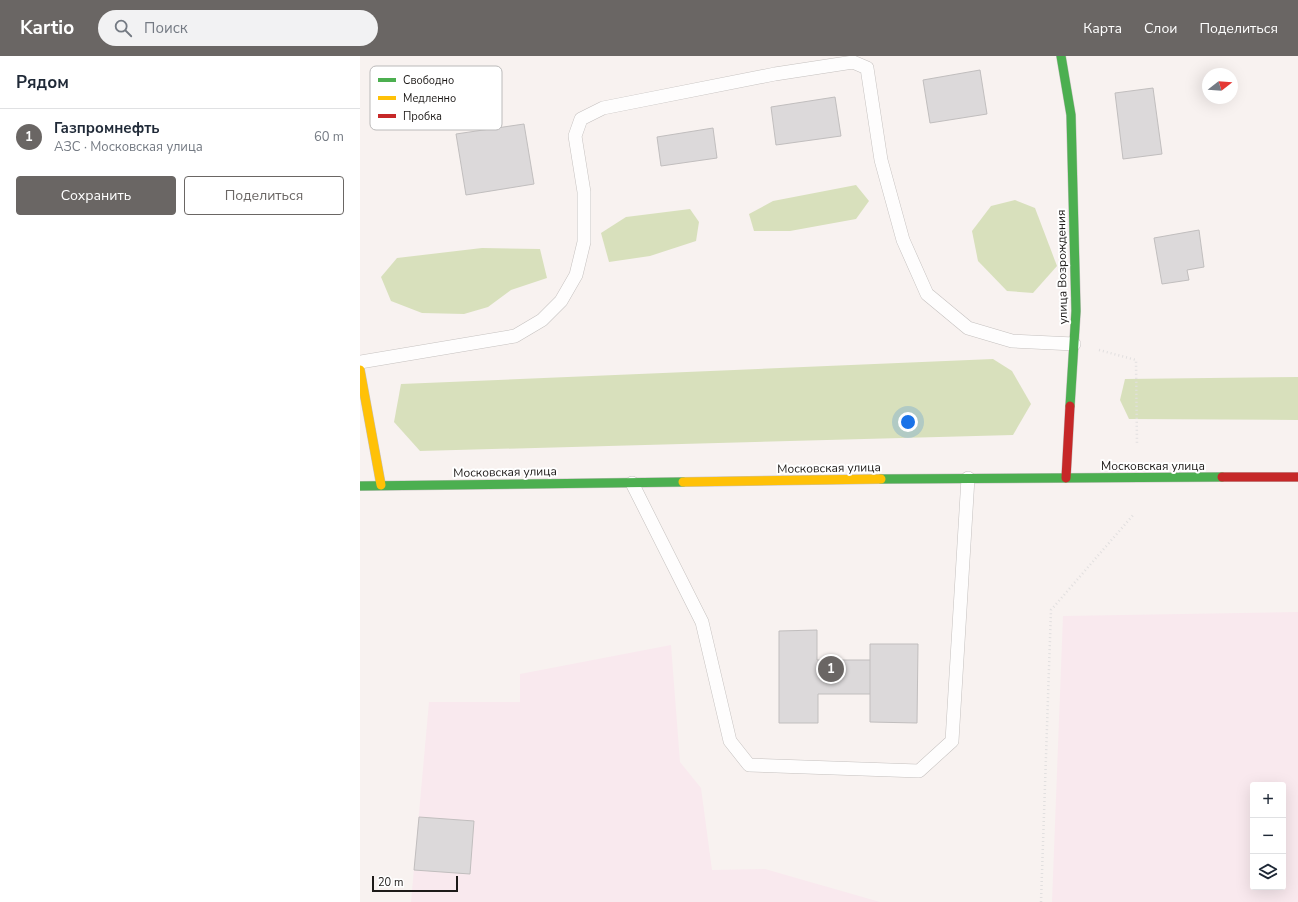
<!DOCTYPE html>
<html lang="ru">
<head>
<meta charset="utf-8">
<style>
	body { margin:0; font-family:"Nunito Sans",sans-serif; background:#f2f2f3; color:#1f2937 }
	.controls { position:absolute; right:12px; bottom:12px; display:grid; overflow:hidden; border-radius:4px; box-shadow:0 4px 16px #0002 }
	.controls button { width:36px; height:36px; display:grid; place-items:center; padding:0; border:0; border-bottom:1px solid #e0e1e3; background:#fff; color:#1f2937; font:20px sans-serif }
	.compass { position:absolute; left:842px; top:12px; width:36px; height:36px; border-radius:50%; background:#fff; box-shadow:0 4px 16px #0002; rotate:73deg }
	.scale { position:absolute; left:12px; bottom:10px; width:86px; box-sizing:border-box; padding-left:4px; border:2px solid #1d1a18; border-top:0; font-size:11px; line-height:14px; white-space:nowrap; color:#1d1a18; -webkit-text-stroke:3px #fff; paint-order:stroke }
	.you { position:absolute; left:548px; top:366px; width:14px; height:14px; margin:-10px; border:3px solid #fff; border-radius:50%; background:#1a73e8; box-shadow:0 0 0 6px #1a73e833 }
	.badge { display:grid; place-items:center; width:26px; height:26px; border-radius:50%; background:#6a6664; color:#fff; font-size:13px; font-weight:700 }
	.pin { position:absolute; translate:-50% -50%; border:2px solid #fff; box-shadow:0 1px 4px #0006 }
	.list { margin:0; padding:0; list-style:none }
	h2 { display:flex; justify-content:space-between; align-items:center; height:52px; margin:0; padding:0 16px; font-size:17px }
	h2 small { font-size:13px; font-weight:400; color:#747a83 }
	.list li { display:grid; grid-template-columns:26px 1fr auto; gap:12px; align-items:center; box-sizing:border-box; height:56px; padding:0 16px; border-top:1px solid #e0e1e3 }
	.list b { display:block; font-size:15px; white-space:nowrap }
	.list p { margin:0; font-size:13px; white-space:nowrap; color:#747a83 }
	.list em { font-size:13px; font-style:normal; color:#747a83 }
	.actions { display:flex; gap:8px; padding:12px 16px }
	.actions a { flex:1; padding:9px 0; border:1px solid #6a6664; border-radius:4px; text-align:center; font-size:14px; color:#6a6664 }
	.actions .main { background:#6a6664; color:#fff }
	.icon { flex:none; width:22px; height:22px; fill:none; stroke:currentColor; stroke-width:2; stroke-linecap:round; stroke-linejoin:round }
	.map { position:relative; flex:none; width:938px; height:846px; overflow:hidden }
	header { display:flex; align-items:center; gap:24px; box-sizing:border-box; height:56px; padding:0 20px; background:#6a6664; color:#fff }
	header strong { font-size:19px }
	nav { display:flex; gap:22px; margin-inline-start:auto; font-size:14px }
	.search { width:280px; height:36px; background:#f2f2f3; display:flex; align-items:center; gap:10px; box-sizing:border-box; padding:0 14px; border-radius:22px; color:#747a83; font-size:15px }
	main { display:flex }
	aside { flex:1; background:#fff }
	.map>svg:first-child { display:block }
	.industrial { fill:#f9e9ee; fill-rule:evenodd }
	.green { fill:#d8e0bc }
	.building { fill:#dcd9da; stroke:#c1bebe }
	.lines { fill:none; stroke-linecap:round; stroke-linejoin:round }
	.lane-casing { stroke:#c5c1bf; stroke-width:14 }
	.fast-casing { stroke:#c5c1bf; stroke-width:10 }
	.slow-casing { stroke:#c5c1bf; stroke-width:10 }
	.jam-casing { stroke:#c5c1bf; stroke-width:10 }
	.path { stroke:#e1dfdf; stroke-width:2.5; stroke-dasharray:1 3; stroke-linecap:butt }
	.lane { stroke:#fefdfd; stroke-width:13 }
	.fast { stroke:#4caf50; stroke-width:9 }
	.slow { stroke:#ffc107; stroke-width:9 }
	.jam { stroke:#c62828; stroke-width:9 }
	.labels { text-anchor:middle; stroke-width:4; stroke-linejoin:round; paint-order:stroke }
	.street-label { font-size:12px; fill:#1d1a18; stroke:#fff }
	.key { fill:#fff; stroke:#bbbaba; stroke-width:1 }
	.key-label { font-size:11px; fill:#1d1a18 }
</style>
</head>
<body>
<header>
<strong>Kartio</strong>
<div class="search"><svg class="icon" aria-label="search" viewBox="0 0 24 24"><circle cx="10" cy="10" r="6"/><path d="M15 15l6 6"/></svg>Поиск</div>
<nav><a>Карта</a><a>Слои</a><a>Поделиться</a></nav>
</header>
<main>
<aside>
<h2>Рядом<small></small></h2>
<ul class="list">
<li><span class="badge">1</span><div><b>Газпромнефть</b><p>АЗС · Московская улица</p></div><em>60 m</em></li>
</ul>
<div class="actions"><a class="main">Сохранить</a><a>Поделиться</a></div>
</aside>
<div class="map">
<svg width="938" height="846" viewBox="0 0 938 846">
	<rect width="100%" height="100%" fill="#f8f2f0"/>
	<g class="industrial">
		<path d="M938,556V846H692L703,560ZM893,729H923V831H893Z"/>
		<path d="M311,589L320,706L341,732L352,814L405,813L520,846H51L69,646H160V618Z"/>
	</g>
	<g class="green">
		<path d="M496,129L509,145L496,163L430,175H394L389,158L413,145Z"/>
		<path d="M655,144L675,152L697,210L673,237L647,235L618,205L612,175L631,150Z"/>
		<path d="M330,153L339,166L336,185L290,200L249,206L241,177L266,161Z"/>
		<path d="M122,192L180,193L187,222L151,234L128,251L104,258L62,257L31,245L21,221L37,202Z"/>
		<path d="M633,303L652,315L671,348L653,379L60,395L34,366L41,328Z"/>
		<path d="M938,321V364L769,363L760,344L765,323Z"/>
	</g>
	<g class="building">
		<path d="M620,14L627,58L570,67L563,24Z"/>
		<path d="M793,32L802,98L763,103L755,37Z"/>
		<path d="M475,41L481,80L416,89L411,51Z"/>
		<path d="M164,68L174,128L106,139L96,78Z"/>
		<path d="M353,72L357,102L301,110L297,81Z"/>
		<path d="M839,174L844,211L827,214L829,224L802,228L794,182Z"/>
		<path d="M457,574V604H520V638H458V667H419V575Z"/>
		<path d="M510,588H558L557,667L510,666Z"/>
		<path d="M59,761L114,765L110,818L54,814Z"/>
	</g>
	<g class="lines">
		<g class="lane-casing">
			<g id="lane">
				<path d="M0,306L155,280L182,264L201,245L216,219L224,186V136L215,80L221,63L243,52L415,18L493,6L507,12L521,104L543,184L567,238L608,272L652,285L714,288"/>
				<path d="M272,427L342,566L370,685L389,709L559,715L592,685L608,422"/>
			</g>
		</g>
		<g class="fast-casing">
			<g id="fast">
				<path d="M701,0L711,59L716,255L710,350"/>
				<path d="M521,423L862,421"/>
				<path d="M0,430L323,426"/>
			</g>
		</g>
		<g class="slow-casing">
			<g id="slow">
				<path d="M0,314L21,429"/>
				<path d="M323,426L521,423"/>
			</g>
		</g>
		<g class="jam-casing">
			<g id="jam">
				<path d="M862,421H938"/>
				<path d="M706,422L710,350"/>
			</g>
		</g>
		<g class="path">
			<path d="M739,294L776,304L777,388"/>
			<path d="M681,846L691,554L774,458"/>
		</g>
		<use href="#lane" class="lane"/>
		<use href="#fast" class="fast"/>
		<use href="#slow" class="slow"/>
		<use href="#jam" class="jam"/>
	</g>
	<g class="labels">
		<g class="street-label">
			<text transform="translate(702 211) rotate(-91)" y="4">улица Возрождения</text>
			<text x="793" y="414">Московская улица</text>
			<text transform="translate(469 412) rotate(-1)" y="4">Московская улица</text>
			<text transform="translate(145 416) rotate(-1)" y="4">Московская улица</text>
		</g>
	</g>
	<rect x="10" y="10" width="132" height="64" rx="6" class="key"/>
	<rect x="18" y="22" width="18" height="4" fill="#4caf50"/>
	<rect x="18" y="40" width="18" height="4" fill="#ffc107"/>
	<rect x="18" y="58" width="18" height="4" fill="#c62828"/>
	<g class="key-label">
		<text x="43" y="28">Свободно</text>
		<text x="43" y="46">Медленно</text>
		<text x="43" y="64">Пробка</text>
	</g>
</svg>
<div class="controls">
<button>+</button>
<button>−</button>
<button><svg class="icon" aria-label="layers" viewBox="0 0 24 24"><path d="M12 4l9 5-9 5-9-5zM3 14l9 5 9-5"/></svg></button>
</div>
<svg class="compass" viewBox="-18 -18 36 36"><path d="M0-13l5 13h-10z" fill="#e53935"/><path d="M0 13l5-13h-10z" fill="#747a83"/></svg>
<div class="scale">20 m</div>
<div class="you"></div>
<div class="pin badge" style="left:471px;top:613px">1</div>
</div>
</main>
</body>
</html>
